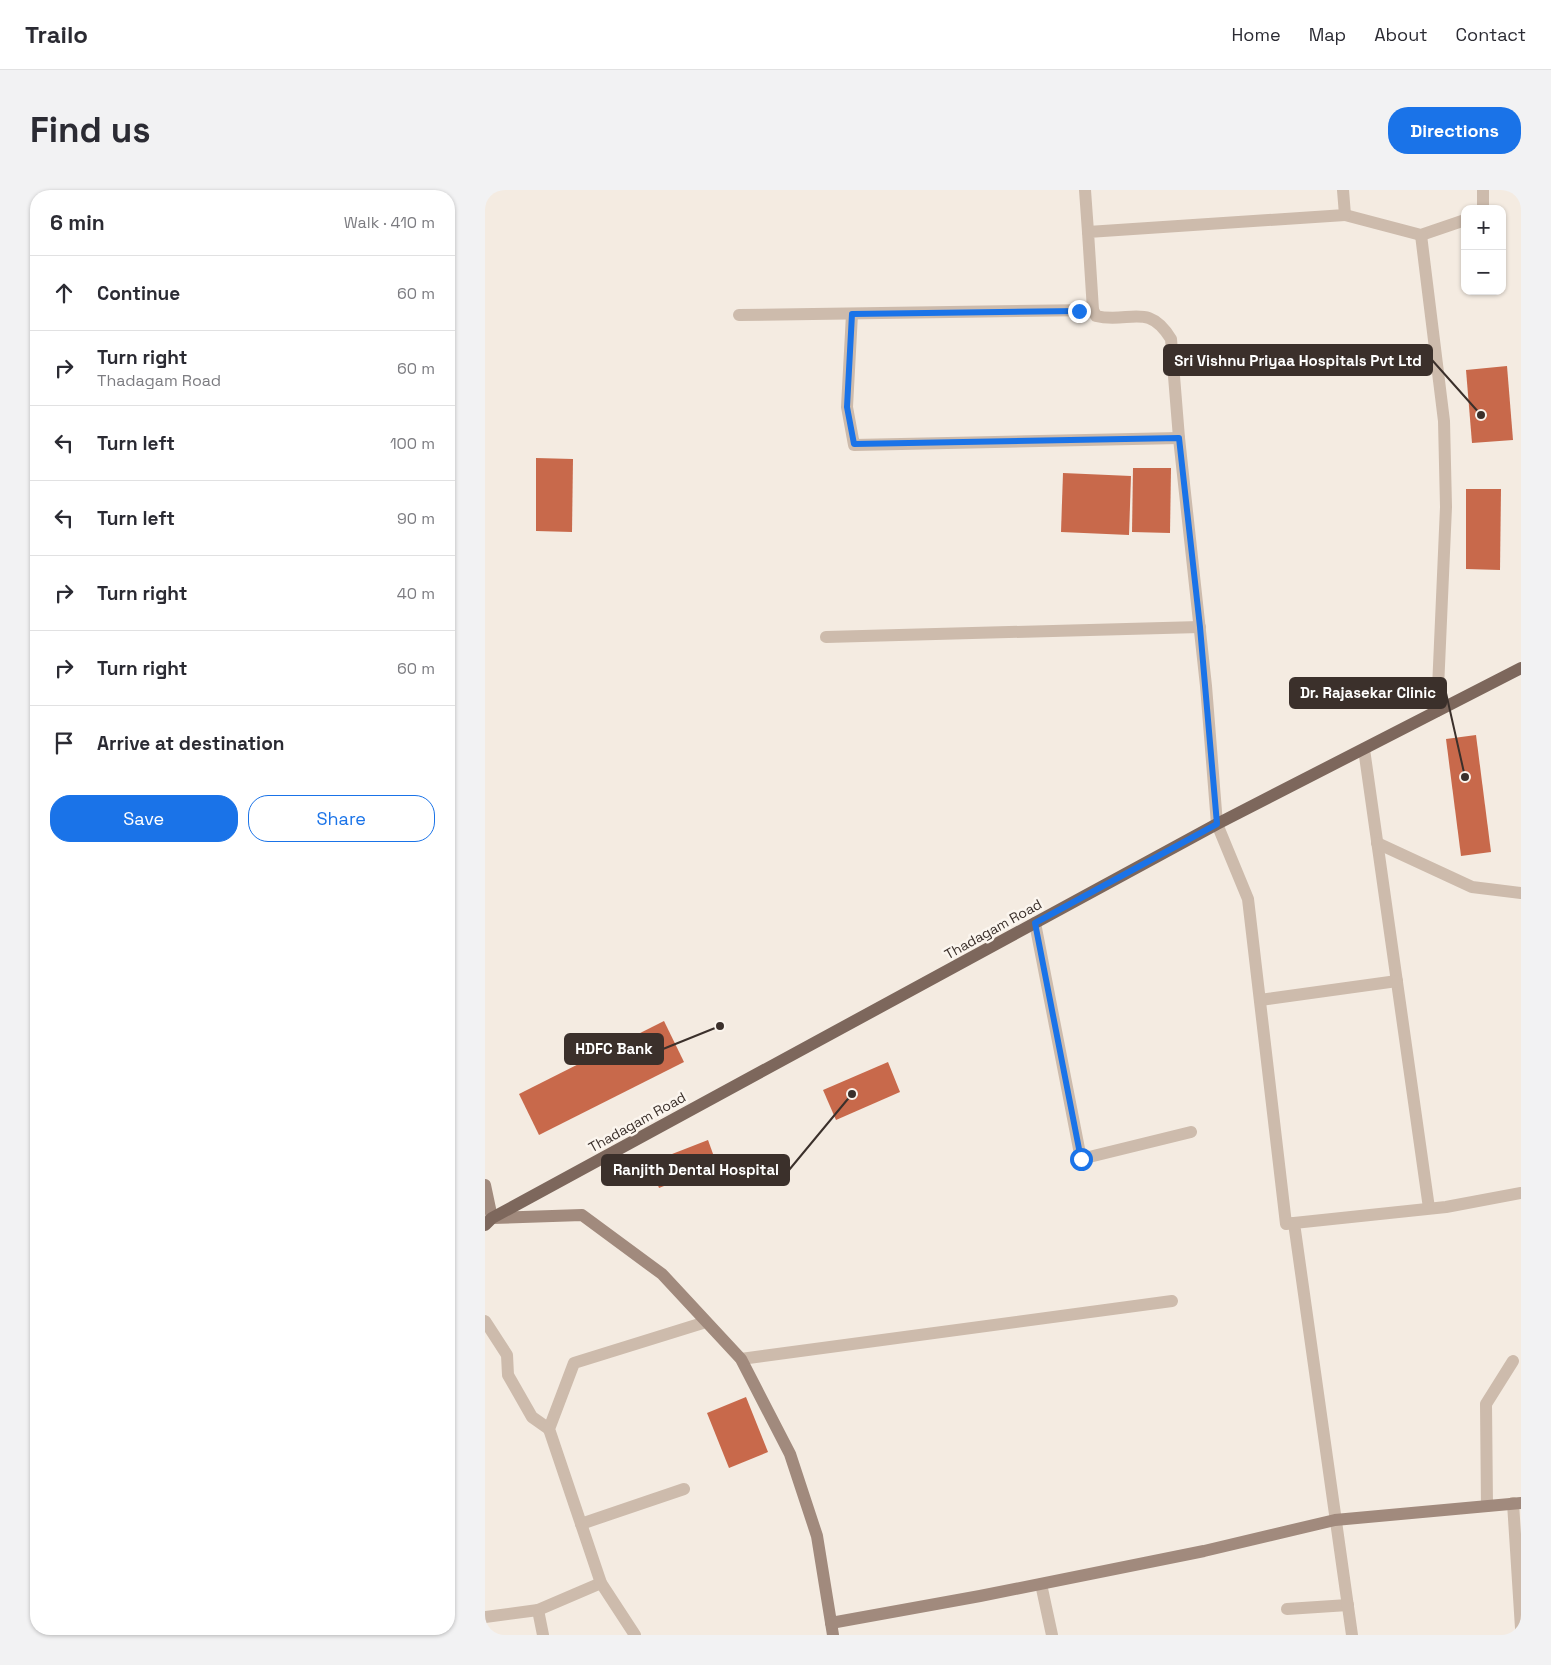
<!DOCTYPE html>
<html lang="en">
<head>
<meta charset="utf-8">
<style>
	body { margin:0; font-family:"Space Grotesk",sans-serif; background:#f2f2f3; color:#2b2b33 }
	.controls { position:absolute; right:15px; top:15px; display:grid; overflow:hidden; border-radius:10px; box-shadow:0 1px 4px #0004 }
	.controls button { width:45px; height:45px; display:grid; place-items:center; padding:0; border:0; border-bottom:1px solid #e1e1e2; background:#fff; color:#2b2b33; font:25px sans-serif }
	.stop { position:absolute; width:15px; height:15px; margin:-11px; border:4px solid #1a73e8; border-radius:50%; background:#fff }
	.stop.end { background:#1a73e8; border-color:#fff; box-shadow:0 1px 5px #0008 }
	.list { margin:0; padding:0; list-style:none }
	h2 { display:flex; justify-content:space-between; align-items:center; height:65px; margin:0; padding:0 20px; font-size:21px }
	h2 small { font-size:16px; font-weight:400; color:#7c7c81 }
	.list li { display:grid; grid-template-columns:32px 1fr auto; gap:15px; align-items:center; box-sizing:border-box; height:75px; padding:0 20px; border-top:1px solid #e1e1e2 }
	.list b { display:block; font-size:19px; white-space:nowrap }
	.list p { margin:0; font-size:16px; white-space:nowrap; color:#7c7c81 }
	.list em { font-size:16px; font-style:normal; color:#7c7c81 }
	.actions { display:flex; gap:10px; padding:15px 20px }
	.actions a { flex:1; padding:11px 0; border:1px solid #1a73e8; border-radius:20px; text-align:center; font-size:18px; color:#1a73e8 }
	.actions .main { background:#1a73e8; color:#fff }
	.icon { flex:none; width:28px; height:28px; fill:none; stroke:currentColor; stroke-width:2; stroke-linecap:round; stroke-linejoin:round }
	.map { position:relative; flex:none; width:1036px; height:1445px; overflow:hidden; border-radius:20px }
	header { display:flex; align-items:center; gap:30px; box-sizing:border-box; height:70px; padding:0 25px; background:#fff; border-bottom:1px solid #e1e1e2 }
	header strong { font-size:24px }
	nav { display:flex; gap:28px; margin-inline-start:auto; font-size:18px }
	.intro { display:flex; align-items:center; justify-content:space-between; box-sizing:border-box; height:120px; padding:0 30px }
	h1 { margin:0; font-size:35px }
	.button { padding:12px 22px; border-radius:20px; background:#1a73e8; color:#fff; font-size:18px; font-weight:700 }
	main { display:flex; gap:30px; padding:0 30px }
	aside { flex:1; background:#fff; border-radius:20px; box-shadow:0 1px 4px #0004 }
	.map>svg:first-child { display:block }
	.building { fill:#c8694b }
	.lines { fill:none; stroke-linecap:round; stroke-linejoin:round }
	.lane { stroke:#cdbbac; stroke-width:12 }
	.street { stroke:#cdbbac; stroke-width:12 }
	.secondary { stroke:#a18a7d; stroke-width:12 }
	.primary { stroke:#7d675c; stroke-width:12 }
	.route { stroke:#1a73e8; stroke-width:6 }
	.labels { text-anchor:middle; stroke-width:5; stroke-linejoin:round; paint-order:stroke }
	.street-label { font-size:14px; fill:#3b302b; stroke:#fbf5ee }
	.leader { fill:none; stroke:#3b302b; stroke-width:2 }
	.callout-dot { fill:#3b302b; stroke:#fbf5ee; stroke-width:2 }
	.callout { fill:#3b302b; stroke:#3b302b; stroke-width:2 }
	.callout-label { font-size:15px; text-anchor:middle; font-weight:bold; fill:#fff }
</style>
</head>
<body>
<header>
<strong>Trailo</strong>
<nav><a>Home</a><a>Map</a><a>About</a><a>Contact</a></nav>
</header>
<div class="intro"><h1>Find us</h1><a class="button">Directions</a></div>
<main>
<aside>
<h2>6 min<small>Walk · 410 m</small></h2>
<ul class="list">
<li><svg class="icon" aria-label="ahead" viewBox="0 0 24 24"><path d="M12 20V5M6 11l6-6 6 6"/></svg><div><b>Continue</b></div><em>60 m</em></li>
<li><svg class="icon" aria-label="right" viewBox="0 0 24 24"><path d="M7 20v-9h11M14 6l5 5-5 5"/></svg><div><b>Turn right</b><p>Thadagam Road</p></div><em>60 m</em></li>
<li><svg class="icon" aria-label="left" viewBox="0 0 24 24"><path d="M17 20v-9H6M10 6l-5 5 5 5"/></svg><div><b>Turn left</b></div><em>100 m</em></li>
<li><svg class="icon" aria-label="left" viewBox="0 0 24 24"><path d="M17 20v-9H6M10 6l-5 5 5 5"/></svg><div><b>Turn left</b></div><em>90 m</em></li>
<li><svg class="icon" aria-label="right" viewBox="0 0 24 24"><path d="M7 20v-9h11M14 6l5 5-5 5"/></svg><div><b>Turn right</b></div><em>40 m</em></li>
<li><svg class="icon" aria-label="right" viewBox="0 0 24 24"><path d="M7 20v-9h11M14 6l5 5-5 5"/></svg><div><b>Turn right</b></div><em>60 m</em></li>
<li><svg class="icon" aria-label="arrive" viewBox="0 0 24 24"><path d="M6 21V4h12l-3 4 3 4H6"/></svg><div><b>Arrive at destination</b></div></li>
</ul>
<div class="actions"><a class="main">Save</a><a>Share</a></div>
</aside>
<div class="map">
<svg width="1036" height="1445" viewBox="0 0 1036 1445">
	<rect width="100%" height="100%" fill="#f4ebe1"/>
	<g class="building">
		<path d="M1022,176L1028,250L987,253L981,180Z"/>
		<path d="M51,268L88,269L87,342L51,341Z"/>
		<path d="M648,278H686L685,343L647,342Z"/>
		<path d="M578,283L646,286L644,345L576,342Z"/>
		<path d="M981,299H1016L1015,380L981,379Z"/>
		<path d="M991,545L1006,662L976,666L961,549Z"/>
		<path d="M179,831L199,872L54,945L34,904Z"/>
		<path d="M403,872L415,902L351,930L338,900Z"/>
		<path d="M223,950L232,975L174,998L164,973Z"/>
		<path d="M261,1207L283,1262L244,1278L222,1223Z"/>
	</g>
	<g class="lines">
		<g class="lane">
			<path d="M254,125L608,120"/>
			<path d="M341,447L715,437"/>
			<path d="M1028,1313L1036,1438"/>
		</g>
		<g class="street">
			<path d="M600,0L603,42"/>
			<path d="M998,19V0"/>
			<path d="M860,25L936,45L980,30"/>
			<path d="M936,45L959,231L961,317L952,521"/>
			<path d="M367,124L362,217L369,255L694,248"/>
			<path d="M879,559L944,1018"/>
			<path d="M892,653L987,697L1036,703"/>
			<path d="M550,733L596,969L706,942"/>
			<path d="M775,810L912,791"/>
			<path d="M809,1033L801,1034L763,709L732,634L721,496L694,248L686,149C663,111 644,134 611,126L608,120L603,42L860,25L858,0"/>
			<path d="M0,1131L22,1165L23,1185L47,1227L64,1239"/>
			<path d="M256,1169L687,1111"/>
			<path d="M1002,1316L1001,1214L1028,1171"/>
			<path d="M96,1334L199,1299"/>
			<path d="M556,1394L567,1445"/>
			<path d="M802,1419L863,1415"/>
			<path d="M53,1420L58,1445"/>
			<path d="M0,1427L53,1420L116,1393"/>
			<path d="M150,1445L116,1393L64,1239L89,1173L221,1132"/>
			<path d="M867,1445L809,1033L961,1017L1036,1003"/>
		</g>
		<g class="secondary">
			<path d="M0,995L7,1028L97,1025L177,1084L256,1169L305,1264L332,1346L348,1445"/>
			<path d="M346,1433L495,1406L719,1361L850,1330L1036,1313"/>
		</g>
		<path class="primary" d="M0,1035L7,1028L732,634L1036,478"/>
	</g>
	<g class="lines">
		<path class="route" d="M594,121L367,124L362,217L369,254L694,248L715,437L732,634L550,733L596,969"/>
	</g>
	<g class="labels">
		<g class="street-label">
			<text transform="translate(508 739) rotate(-29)" y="5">Thadagam Road</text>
			<text transform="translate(152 932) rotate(-29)" y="5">Thadagam Road</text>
		</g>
	</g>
	<path class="leader" d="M996 225L947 170M980 587L961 503M235 836L178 859M367 904L304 980"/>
	<g class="callout-dot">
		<circle cx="996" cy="225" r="5"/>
		<circle cx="980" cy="587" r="5"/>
		<circle cx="235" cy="836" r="5"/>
		<circle cx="367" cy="904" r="5"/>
	</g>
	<g class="callout">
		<rect x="679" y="155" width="268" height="30" rx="5"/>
		<rect x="805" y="488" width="156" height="30" rx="5"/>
		<rect x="80" y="844" width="98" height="30" rx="5"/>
		<rect x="117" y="965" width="187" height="30" rx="5"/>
	</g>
	<g class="callout-label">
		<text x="813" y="176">Sri Vishnu Priyaa Hospitals Pvt Ltd</text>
		<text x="883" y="508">Dr. Rajasekar Clinic</text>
		<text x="129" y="864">HDFC Bank</text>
		<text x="211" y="985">Ranjith Dental Hospital</text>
	</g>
</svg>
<div class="controls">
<button>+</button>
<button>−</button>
</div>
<div class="stop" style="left:596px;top:969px"></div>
<div class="stop end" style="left:594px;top:121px"></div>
</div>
</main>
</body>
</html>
